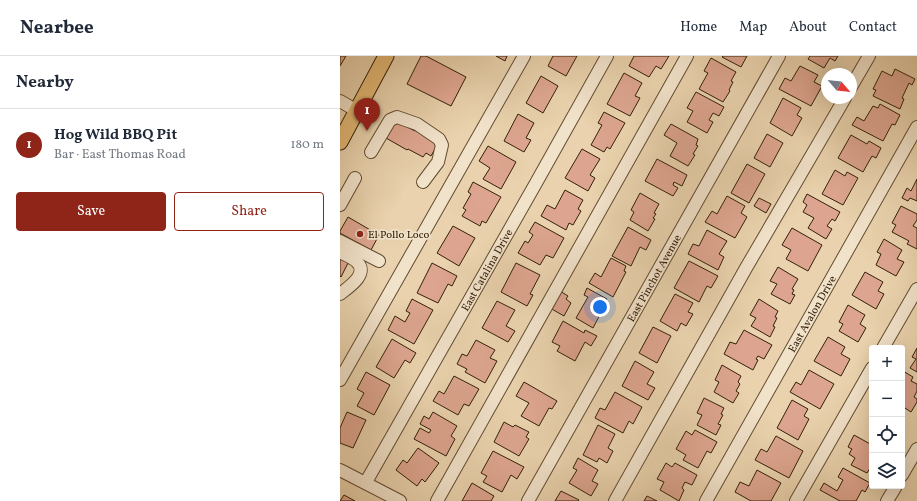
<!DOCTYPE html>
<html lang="en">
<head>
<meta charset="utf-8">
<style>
	body { margin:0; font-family:Vollkorn,serif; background:#f6f6f7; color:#1f2937 }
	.controls { position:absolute; right:12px; bottom:12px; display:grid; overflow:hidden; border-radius:4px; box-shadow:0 4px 16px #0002 }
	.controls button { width:36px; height:36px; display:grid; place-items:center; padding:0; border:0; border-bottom:1px solid #e0e1e3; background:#fff; color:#1f2937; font:20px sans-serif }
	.compass { position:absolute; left:481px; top:12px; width:36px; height:36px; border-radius:50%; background:#fff; box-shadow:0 4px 16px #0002; rotate:118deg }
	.you { position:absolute; left:260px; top:251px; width:14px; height:14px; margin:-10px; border:3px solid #fff; border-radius:50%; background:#1a73e8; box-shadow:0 0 0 6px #1a73e833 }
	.badge { display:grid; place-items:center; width:26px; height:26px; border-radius:50%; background:#8f2418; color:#fff; font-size:13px; font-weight:700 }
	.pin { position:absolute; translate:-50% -33px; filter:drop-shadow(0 1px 2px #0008) }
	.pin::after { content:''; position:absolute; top:21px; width:14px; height:12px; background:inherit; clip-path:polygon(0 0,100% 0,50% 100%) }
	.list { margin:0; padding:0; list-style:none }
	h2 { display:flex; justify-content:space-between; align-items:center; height:52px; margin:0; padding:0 16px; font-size:17px }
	h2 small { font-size:13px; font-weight:400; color:#747a83 }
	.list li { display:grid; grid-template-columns:26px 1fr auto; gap:12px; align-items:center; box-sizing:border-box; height:72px; padding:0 16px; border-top:1px solid #e0e1e3 }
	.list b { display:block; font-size:15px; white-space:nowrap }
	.list p { margin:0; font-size:13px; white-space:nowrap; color:#747a83 }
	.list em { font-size:13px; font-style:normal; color:#747a83 }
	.actions { display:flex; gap:8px; padding:12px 16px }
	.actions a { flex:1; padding:9px 0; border:1px solid #8f2418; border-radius:4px; text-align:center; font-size:14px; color:#8f2418 }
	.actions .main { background:#8f2418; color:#fff }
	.icon { flex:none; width:22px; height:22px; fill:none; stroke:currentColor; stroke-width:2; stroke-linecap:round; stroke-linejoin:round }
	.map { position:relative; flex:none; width:577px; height:445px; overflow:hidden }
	header { display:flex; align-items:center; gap:24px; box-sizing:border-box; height:56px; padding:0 20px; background:#fff; border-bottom:1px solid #e0e1e3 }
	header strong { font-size:19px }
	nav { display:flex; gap:22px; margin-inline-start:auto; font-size:14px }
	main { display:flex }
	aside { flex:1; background:#fff }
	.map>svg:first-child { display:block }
	.building { fill:#dda58f; stroke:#342009 }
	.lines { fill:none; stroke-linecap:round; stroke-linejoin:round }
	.minor-casing { stroke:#614c32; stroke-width:14 }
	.major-casing { stroke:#342009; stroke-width:17 }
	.minor { stroke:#f1e2ca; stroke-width:12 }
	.major { stroke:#e4b976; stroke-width:15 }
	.poi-dot { fill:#8f2418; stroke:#f1e2ca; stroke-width:1.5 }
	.labels { text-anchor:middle; stroke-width:3.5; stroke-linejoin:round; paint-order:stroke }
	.poi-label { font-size:11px; fill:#342009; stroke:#f1e2ca; text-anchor:start }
	.street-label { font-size:11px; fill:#342009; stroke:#f1e2ca }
</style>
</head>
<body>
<header>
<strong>Nearbee</strong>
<nav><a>Home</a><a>Map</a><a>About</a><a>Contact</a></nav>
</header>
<main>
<aside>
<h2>Nearby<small></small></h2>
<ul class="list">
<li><span class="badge">1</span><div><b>Hog Wild BBQ Pit</b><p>Bar · East Thomas Road</p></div><em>180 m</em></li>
</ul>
<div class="actions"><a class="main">Save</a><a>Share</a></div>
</aside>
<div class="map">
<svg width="577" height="445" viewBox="0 0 577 445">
	<rect width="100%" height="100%" fill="#e9d2ad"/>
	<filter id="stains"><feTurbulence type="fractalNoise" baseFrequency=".005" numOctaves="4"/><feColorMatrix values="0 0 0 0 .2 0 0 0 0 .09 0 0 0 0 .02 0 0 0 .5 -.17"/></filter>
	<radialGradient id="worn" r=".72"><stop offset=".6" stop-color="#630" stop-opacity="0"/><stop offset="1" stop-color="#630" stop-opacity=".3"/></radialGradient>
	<g class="building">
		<path d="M0,0H6L0,10Z"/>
		<path d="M81,0H86L126,21L111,50L67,28Z"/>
		<path d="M156,0H167L165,5Z"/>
		<path d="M213,0H237L226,20L208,10Z"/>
		<path d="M294,0H329L321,13L316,10L309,21L289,10Z"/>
		<path d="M383,0H407L401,11L382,1Z"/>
		<path d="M470,0H498L495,5L490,2L484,12L468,3Z"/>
		<path d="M371,2L396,16L391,25L393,26L389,34L390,35L383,46L359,33L368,17L364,15Z"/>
		<path d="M460,10L478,19L474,26L482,30L471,50L439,33L445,22L451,25Z"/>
		<path d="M555,13L575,23L572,29L569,27L562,42L564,43L560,53L533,40L536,34L533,33L542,15L552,20Z"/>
		<path d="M284,17L302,27L295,40L300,42L290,60L267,48Z"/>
		<path d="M201,20L218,30L203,57L186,47Z"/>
		<path d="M356,36L384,51L379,60L373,57L369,64L373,66L367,77L347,66L353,55L347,52Z"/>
		<path d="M443,42L461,52L457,59L462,62L452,80L430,67Z"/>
		<path d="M540,48L560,59L555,69L552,68L543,85L512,69L517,61L524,65L533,50L538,52Z"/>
		<path d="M264,56L285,67L270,93L267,91L264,96L251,89L262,69L258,67Z"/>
		<path d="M178,58L194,67L186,82L191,84L184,96L164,85Z"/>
		<path d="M56,65L75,75L76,74L99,86L91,100L86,97L83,101L68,93L67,94L46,82Z"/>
		<path d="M331,68L358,83L356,89L358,90L353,98L355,99L348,110L330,100L337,87L324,79Z"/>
		<path d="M427,78L443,87L430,111L414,102Z"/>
		<path d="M511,79L527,88L529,85L541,92L536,102L532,100L523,116L498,102Z"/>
		<path d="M148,90L176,106L161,133L143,123L150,112L139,105Z"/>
		<path d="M242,93L260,103L250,119L255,122L248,135L225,122Z"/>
		<path d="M317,103L347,119L342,130L334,126L333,129L338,132L333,140L305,125Z"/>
		<path d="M407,108L425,118L409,147L391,137Z"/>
		<path d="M495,114L505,120L507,116L518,122L503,149L482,138Z"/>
		<path d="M577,123V145L570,142L568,145L562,142L567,132L571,135Z"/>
		<path d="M133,126L161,141L146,167L142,165L140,170L122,160L126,154L123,152L131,138L128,136Z"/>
		<path d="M225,134L243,144L238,153L241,155L233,169L229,167L226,174L201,160L207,149L215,153Z"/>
		<path d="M300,137L319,148L314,157L316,158L313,162L315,163L308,175L290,164L294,156L291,154Z"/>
		<path d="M467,138L500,156L495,165L492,163L487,170L492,173L486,183L468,172L474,162L463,156L467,149L463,146Z"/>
		<path d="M387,140L405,150L401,157L407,161L395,182L365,166L372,155L377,158Z"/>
		<path d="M419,142L431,148L426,157L414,150Z"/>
		<path d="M561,150L577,158V164L573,170L577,172V193L567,188L569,185L552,176L556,169L552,167Z"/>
		<path d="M8,161L39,179L31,194L0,177V175Z"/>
		<path d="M195,166L224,182L213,202L206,199L200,209L178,197L185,185L188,187L193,179L189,176Z"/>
		<path d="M113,170L135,182L119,210L97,197Z"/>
		<path d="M288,171L311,184L306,194L300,191L291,210L272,200Z"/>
		<path d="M452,172L482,189L468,215L446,203L451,194L442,189Z"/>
		<path d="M367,174L387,185L379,198L384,201L378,214L348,198L353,188L359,190Z"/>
		<path d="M544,183L562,194L557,203L564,206L556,220L536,209L541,198L537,196Z"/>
		<path d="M0,201L9,205L1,221L0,220Z"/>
		<path d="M271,202L286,210L284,215L286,216L273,241L249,227L255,217L261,221Z"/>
		<path d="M349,205L378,220L371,232L367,230L359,246L334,232Z"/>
		<path d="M92,207L117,220L112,230L108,228L98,247L77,237Z"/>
		<path d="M176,207L200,219L190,238L193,239L187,250L161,236Z"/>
		<path d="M438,211L458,223L452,233L454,234L452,238L455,239L450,248L431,238L437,228L430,225Z"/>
		<path d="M525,216L543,226L538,235L544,238L536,253L512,239Z"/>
		<path d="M247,232L267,243L262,252L263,253L253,272L236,262L248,241L244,239Z"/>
		<path d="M220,235L228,240L226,243L231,247L224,260L210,252Z"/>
		<path d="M335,238L353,247L348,256L353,258L346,270L341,267L337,275L320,265Z"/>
		<path d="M72,243L93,254L74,288L48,274L55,260L65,266L70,257L66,255Z"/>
		<path d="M419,243L438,255L435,261L437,262L433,270L435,271L430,281L411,270L416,262L410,259Z"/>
		<path d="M157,245L175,254L166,270L175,275L168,286L142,272Z"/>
		<path d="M508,249L525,259L520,268L526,272L518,286L499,275L503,268L499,266Z"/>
		<path d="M223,265L244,277L245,274L257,280L251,290L245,286L235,305L217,295L220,290L212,286Z"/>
		<path d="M313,271L331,280L317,307L299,297Z"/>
		<path d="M404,274L432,289L424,303L418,300L416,303L418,304L413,314L384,298L390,286L396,288Z"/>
		<path d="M488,281L505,291L501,298L510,303L501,320L474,305Z"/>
		<path d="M52,283L76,297L70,307L65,304L54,322L36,311Z"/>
		<path d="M136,284L155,294L150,302L157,305L145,327L125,316L127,313L117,308L122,298L127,300Z"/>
		<path d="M577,292V316L570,312L576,303L572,301Z"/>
		<path d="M295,305L314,316L307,328L315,332L308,344L282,330Z"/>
		<path d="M382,309L401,320L398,326L400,328L396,335L399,337L393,347L374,336L379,326L375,324Z"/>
		<path d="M469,314L494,328L480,353L450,336L456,326L461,329Z"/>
		<path d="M563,315L573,321L571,325L577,328V335L574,341L577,343V346L571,356L562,350V317Z"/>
		<path d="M26,316L50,329L34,359L17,350L24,337L17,333Z"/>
		<path d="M114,320L139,333L129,350L124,348L118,359L93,345L99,335L104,338Z"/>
		<path d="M184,326L217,345L212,353L209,352L199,370L181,360L189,347L176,340Z"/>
		<path d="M275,336L302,351L293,368L289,365L283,377L255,362L260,352L265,354Z"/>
		<path d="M364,342L384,352L381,358L383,359L378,368L381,369L376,379L357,369L362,359L357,357Z"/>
		<path d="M452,344L468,353L464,360L469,363L458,384L437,372Z"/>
		<path d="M7,356L26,364L13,392L0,387V372Z"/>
		<path d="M93,356L117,370L111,380L115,383L106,400L74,383L80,372L89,377L91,374L80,368L84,360L89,363Z"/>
		<path d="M164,366L173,371L175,369L189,376L186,381L189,383L179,400L154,386Z"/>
		<path d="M258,369L275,378L268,392L273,395L267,407L259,402L257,406L243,399Z"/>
		<path d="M355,374L377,386L371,397L367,395L358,412L343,404L346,399L336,393L346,375L352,379Z"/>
		<path d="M514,379L532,389V409L527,417L511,409L515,402L509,398L512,393L508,391Z"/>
		<path d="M436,380L463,395L449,422L415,404L421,393L427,396Z"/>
		<path d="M78,392L99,407L85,426L82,423L77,430L56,414L63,404L67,407Z"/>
		<path d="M153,395L184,411L177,423L171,419L162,436L143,426L147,420L141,417Z"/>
		<path d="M238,402L258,414L252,425L258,428L251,440L229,427L237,414L233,412Z"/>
		<path d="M326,407L332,411L335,407L357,419L352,429L345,426L342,432L344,434L339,445L320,434L324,426L317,423Z"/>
		<path d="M503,412L530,427L525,436L522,434L516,445H500L480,434L484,427L497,435L503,424L498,421Z"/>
		<path d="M417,414L441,427L431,445H411L395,436L400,426L409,430Z"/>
		<path d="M132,427L154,440L151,445H122Z"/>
		<path d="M221,435L239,444L238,445H215Z"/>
		<path d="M4,439L15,445H0Z"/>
		<path d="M307,440L317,445H304Z"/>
	</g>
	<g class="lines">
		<g class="minor-casing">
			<g id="minor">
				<path d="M511,31L529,0"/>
				<path d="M0,45L17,55"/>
				<path d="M31,96L50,64L57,61L77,68L99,83L102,89L98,106L83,126"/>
				<path d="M0,149L15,122"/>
				<path d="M0,185L39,205"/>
				<path d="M0,196C5,199 12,201 17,206C29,218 9,231 0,238"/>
				<path d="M543,292L577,233"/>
				<path d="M0,324L184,0"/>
				<path d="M0,414L60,445"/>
				<path d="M562,419L577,393"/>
				<path id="s1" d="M26,426L196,127L267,0"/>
				<path d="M97,445L347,0"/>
				<path id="s2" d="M188,445L439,0"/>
				<path d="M275,445L406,212L505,42"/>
				<path id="s3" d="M366,445L577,71"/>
				<path d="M456,445L532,312"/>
				<path d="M547,445L556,430"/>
			</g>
		</g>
		<g class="major-casing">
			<path id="major" d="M0,86L46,0"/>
		</g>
		<use href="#minor" class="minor"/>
		<use href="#major" class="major"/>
	</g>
	<circle class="poi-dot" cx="20" cy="178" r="4"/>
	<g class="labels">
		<g class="poi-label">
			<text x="28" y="182">El Pollo Loco</text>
		</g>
		<g class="street-label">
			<text dy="4" stroke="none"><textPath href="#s1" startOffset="244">East Catalina Drive</textPath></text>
			<text dy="4" stroke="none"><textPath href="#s2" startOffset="256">East Pinchot Avenue</textPath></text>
			<text dy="4" stroke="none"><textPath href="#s3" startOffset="215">East Avalon Drive</textPath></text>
		</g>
	</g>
	<rect width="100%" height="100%" filter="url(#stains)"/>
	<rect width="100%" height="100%" fill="url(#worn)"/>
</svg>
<div class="controls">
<button>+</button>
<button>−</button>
<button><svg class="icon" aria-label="locate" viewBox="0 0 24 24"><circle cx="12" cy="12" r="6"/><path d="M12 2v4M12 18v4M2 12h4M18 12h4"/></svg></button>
<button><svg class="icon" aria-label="layers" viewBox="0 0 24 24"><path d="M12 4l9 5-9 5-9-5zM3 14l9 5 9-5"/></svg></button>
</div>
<svg class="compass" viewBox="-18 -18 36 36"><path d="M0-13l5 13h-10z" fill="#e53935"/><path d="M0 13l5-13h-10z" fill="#747a83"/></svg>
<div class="you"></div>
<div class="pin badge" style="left:27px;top:75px">1</div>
</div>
</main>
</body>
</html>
